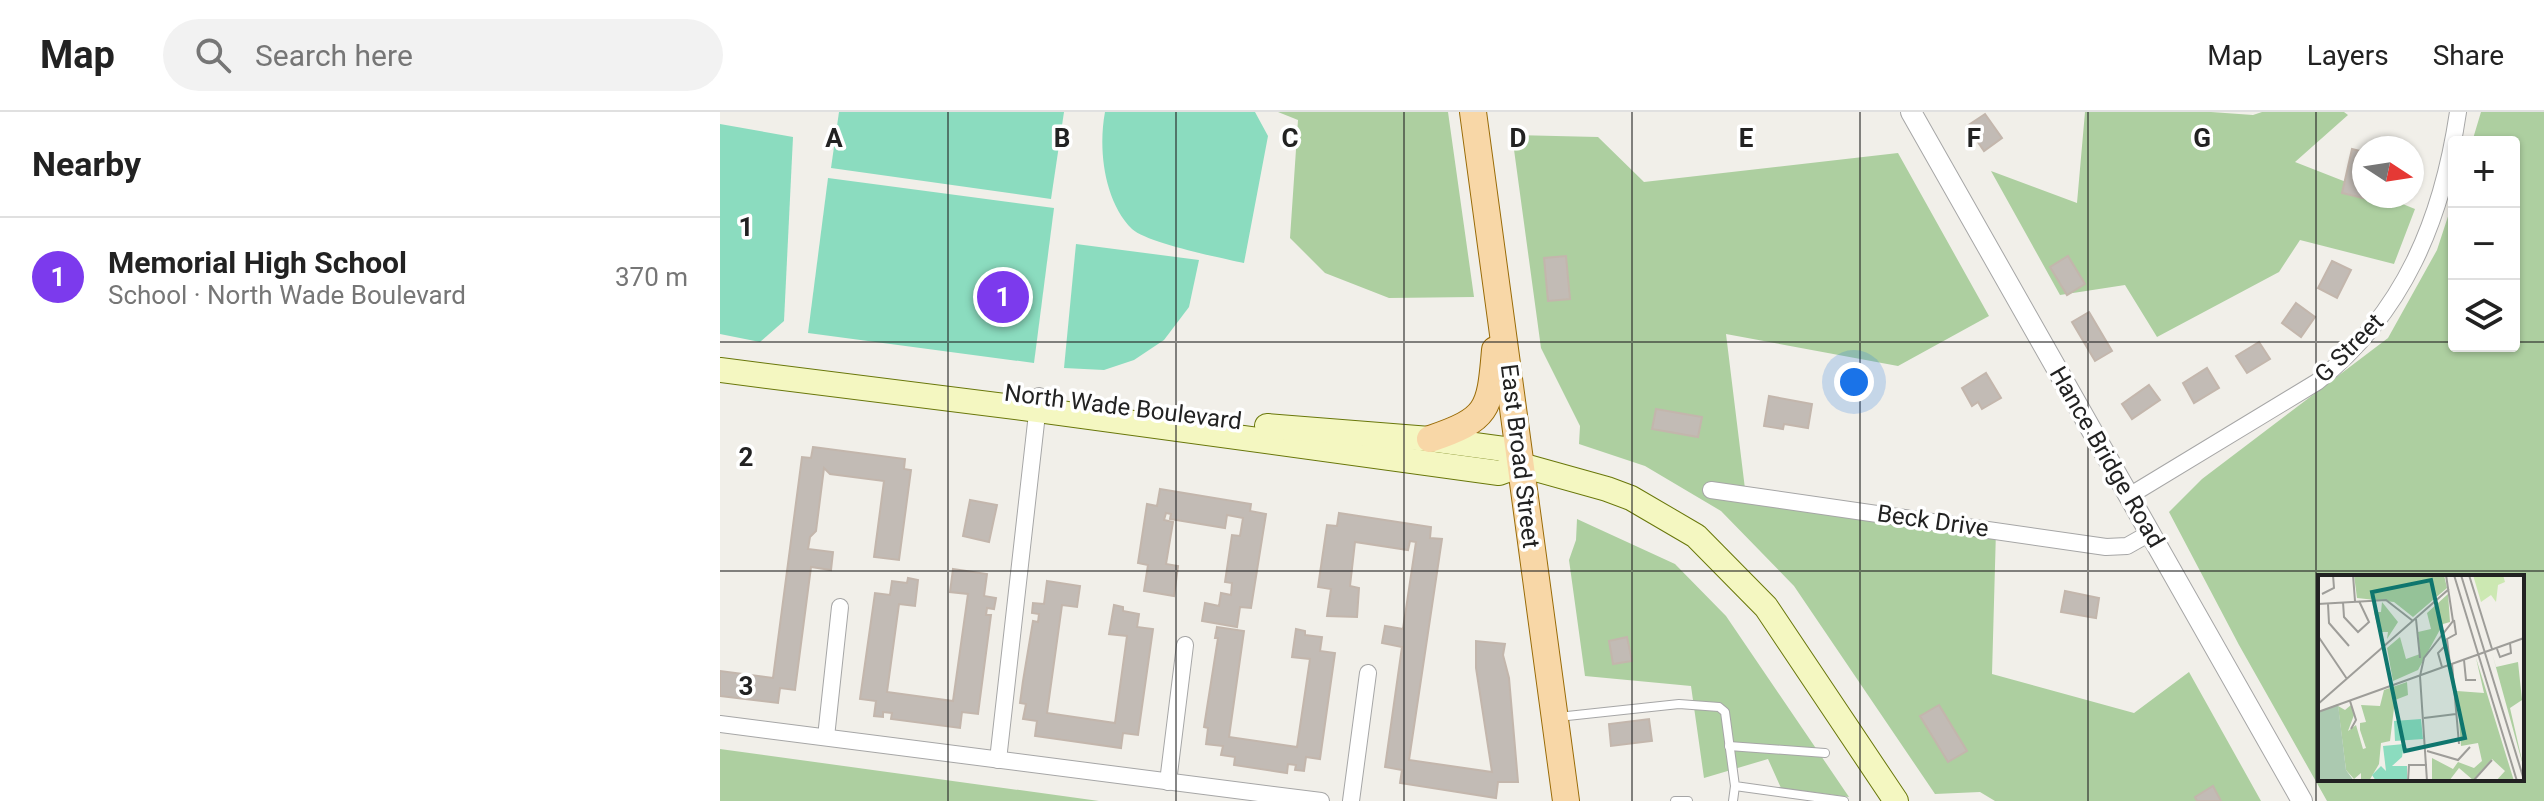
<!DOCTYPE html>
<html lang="en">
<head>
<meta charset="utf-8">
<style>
	body { margin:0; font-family:Roboto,sans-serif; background:#f2f2f2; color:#222 }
	.controls { position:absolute; right:24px; top:24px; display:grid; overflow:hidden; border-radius:8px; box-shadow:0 2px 6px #0004 }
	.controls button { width:72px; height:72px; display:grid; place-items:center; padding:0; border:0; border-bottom:2px solid #e0e0e0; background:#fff; color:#222; font:40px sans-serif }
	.compass { position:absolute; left:1632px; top:24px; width:72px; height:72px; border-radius:50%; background:#fff; box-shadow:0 2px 6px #0004; rotate:102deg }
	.you { position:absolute; left:1134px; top:270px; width:28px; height:28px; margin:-20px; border:6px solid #fff; border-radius:50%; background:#1a73e8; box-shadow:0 0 0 12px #1a73e833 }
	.badge { display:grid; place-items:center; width:52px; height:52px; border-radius:50%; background:#7c3aed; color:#fff; font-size:26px; font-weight:700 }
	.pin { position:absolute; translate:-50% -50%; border:4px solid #fff; box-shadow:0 2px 8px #0006 }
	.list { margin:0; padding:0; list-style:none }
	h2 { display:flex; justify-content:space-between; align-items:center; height:104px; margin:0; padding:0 32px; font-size:34px }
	h2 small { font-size:26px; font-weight:400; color:#767676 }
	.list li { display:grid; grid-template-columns:52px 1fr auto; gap:24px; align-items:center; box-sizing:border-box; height:120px; padding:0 32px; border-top:2px solid #e0e0e0 }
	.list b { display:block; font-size:30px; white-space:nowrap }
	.list p { margin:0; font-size:26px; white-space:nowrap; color:#767676 }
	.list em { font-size:26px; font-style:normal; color:#767676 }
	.icon { flex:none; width:44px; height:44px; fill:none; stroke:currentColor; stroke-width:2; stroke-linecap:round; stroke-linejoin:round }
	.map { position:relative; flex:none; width:1824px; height:689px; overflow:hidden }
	header { display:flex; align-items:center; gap:48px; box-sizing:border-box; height:112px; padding:0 40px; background:#fff; border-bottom:2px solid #e0e0e0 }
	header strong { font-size:38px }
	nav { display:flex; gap:44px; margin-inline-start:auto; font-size:28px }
	.search { width:560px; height:72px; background:#f2f2f2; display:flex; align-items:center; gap:20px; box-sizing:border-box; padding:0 28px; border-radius:44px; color:#767676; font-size:30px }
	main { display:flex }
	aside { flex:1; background:#fff }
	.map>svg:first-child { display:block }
	.forest { fill:#adcfa0; fill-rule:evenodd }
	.pitch { fill:#8bdcbf }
	.building { fill:#c2bbb5; stroke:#c3b6ac; stroke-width:2 }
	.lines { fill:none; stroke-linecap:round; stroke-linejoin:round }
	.service-casing { stroke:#a6a6a6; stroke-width:10 }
	.minor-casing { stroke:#a6a6a6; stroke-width:18 }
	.tertiary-casing { stroke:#a6a6a6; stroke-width:22 }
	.secondary-casing { stroke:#69770a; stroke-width:26 }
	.primary-casing { stroke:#996b07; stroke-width:28 }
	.service { stroke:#fff; stroke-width:8 }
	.minor { stroke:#fff; stroke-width:16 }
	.tertiary { stroke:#fff; stroke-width:20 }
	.secondary { stroke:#f4f7c1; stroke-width:24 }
	.primary { stroke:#f8d7a7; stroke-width:26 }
	.grid { fill:none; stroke:#222; stroke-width:2; stroke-opacity:0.55 }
	.labels { text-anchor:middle; stroke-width:7; stroke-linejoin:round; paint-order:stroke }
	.street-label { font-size:24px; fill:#222; stroke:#fff }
	.inset-road { fill:none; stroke:#9e9d99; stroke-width:2 }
	.view { fill:#0f766e; fill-opacity:0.15; stroke:#0f766e; stroke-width:4 }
	.inset-edge { fill:none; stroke:#222; stroke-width:4 }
	.grid-label { font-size:26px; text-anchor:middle; font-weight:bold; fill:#222; stroke:#fff; stroke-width:7; stroke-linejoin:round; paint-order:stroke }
</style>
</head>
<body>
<header>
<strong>Map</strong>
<div class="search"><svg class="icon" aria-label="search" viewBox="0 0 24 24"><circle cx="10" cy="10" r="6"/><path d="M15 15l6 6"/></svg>Search here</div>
<nav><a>Map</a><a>Layers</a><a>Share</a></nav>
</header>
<main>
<aside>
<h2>Nearby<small></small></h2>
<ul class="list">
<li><span class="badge">1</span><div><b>Memorial High School</b><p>School · North Wade Boulevard</p></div><em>370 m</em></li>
</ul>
</aside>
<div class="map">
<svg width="1824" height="689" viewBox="0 0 1824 689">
	<rect width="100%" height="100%" fill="#f1efe9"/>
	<g class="forest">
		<path d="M558,0H728L754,185L669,186L605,161L570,126L578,8Z"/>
		<path d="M1365,0H1491L1533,3L1542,0H1624L1628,3L1575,50L1644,77V84H1663L1695,97L1674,152L1580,128L1559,160L1437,225L1405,173L1340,183L1271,59L1357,91Z"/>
		<path d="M1761,0H1824V689H1607L1519,533L1449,400L1482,367L1668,226L1717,138L1734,86V234H1794V30H1752ZM1600,465H1802V667H1600Z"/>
		<path d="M792,23L878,25L924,70L1178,41L1269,204L1178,254L1006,222L1026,385L1276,418L1272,562L1414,601L1469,560L1541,689H1275L1260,680L1215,682L1074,474L1001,399L925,354L859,332L860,314L821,236Z"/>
		<path d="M857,407L955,452L1006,504L1129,685L1061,676L1048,647L984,666L971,574L865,564L849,448L856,428Z"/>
		<path d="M0,637L379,689H0Z"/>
	</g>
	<g class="pitch">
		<path d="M119,0H344L331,87L111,56Z"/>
		<path d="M385,0H535L548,24L524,151C501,146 427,131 412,117C384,89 378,37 385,0Z"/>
		<path d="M0,12L73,25L64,209L40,230L0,222Z"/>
		<path d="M108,66L334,96L314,251L88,221Z"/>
		<path d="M356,132L479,148L469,195L444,228L414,248L384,258L344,256Z"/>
	</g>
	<g class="building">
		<path d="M1265,2L1282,26L1264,39L1247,14Z"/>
		<path d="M1632,37L1644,40L1643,86L1622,81Z"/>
		<path d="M846,144L850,187L828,189L824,146Z"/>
		<path d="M1348,144L1365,172L1347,183L1330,155Z"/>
		<path d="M1612,149L1631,158L1617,186L1598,176Z"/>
		<path d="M1576,191L1595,205L1581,225L1562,211Z"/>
		<path d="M1369,200L1392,239L1375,249L1352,210Z"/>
		<path d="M1539,230L1550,247L1527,261L1516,244Z"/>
		<path d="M1487,256L1499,276L1474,291L1463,271Z"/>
		<path d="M1266,261L1281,286L1262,297L1258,290L1252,294L1242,276Z"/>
		<path d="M1429,273L1440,288L1412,307L1402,292Z"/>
		<path d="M1049,284L1092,292L1088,316L1064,312L1063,317L1044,314Z"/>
		<path d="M936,297L982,305L978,325L932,317Z"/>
		<path d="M93,335L185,347L184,357L191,358L179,448L154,445L164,369L110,362L104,356L96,419L90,425L88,437L113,440L111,458L91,455L75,578L60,576L58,591L0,584V559L53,566L82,345L91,346Z"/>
		<path d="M440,377L531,392L530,399L546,402L531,496L520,495L517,515L482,509L485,491L499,494L501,481L511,483L512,471L505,470L512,423L520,424L523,406L507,403L505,416L450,407L451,402L446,401L444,408L453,410L446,452L458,454L454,484L424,479L428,453L418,451L427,392L437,394Z"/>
		<path d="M250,388L277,393L269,430L243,424Z"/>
		<path d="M619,401L711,415L710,426L722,427L689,648L772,660L756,556V529L785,532L783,543L789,566L798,670H778L776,686L680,671L682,658L665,655L682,535L662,531L665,514L683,517L696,430L690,429L688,438L635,430L630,474L639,476L637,505L607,504L611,477L598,475L607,413L617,414Z"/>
		<path d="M233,457L267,462L264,484L276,486L274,497L267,496L266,503H271L258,602L242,600L240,616L171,607L172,601L163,600V605L154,604L156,589L140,587L155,481L170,483L172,469L187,471L188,466L198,468L195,494L179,492L167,580L233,589L248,482L230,480Z"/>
		<path d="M327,469L360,474L357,495L342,493L327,601L395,611L407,524L389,522L394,493L403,495V499L419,502L417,515L433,517L418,623L403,621L401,636L315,624L317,609L303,607L306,592L300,591L303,569L313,509L318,510L319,502L312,501L313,491L324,492Z"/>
		<path d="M1345,479L1379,486L1376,506L1341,500Z"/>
		<path d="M497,515L524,519L509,625L577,635L590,547L572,545L576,517L585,519V523L602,525L600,539L615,541L600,647L586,645L584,659L575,658L576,653L568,652L567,661L514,653L515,645L501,643L503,634L486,632L488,616L484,615L498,526H495Z"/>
		<path d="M907,525L912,549L893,552L889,529Z"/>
		<path d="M1219,593L1247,639L1228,650L1200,604Z"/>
		<path d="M929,607L932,629L891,634L889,612Z"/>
		<path d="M1493,674L1501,689H1477L1475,685Z"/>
	</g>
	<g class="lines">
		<g class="service-casing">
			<g id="service">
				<path d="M838,605L959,592L999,595L1005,600L1015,674L1124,689"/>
				<path d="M1009,634L1105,641"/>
				<path d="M955,689H968"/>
				<path d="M1013,689L1015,674"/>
			</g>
		</g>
		<g class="minor-casing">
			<g id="minor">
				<path d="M991,378L1386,435L1407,434L1430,421"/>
				<path d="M1409,384L1597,270C1684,201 1722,108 1738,0"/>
				<path d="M0,612L601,689"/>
				<path d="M106,625L120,495"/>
				<path d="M278,648L319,284"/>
				<path d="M448,670L465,533"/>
				<path d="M631,689L648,561"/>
			</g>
		</g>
		<g class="tertiary-casing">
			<path id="tertiary" d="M1191,0L1582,689"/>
		</g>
		<g class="secondary-casing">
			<g id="secondary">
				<path d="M0,258L318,298L779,361L801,353L887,377L911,386L976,424L1046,495L1176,689"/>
				<path d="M547,314L710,327L784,337L801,353"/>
			</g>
		</g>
		<g class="primary-casing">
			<g id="primary">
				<path d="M753,0L846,689"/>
				<path d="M710,327C768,307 770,299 775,238"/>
			</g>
		</g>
		<use href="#service" class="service"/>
		<use href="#minor" class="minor"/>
		<use href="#tertiary" class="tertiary"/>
		<use href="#secondary" class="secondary"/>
		<use href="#primary" class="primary"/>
	</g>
	<path class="grid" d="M228,0V689M456,0V689M684,0V689M912,0V689M1140,0V689M1368,0V689M1596,0V689M0,230H1734M1794,230H1824M0,459H1824"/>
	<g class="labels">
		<g class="street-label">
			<text transform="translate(1629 236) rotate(-45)" y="8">G Street</text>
			<text transform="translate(403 295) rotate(7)" y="8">North Wade Boulevard</text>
			<text transform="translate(800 344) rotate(83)" y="8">East Broad Street</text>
			<text transform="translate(1387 345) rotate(60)" y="8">Hance Bridge Road</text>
			<text transform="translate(1213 409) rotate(8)" y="8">Beck Drive</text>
		</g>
	</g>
	<g transform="translate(1598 463)">
		<rect width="206" height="206" fill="#f1efe9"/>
		<path d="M155,0H185L187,7L180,10L178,27L173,20L163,27Z" fill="#cce8b2"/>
		<path d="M36,0H126L129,13L95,42L76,27L39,23ZM130,19L132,47L125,49L100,95L75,106L69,73L82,62L88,84L102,79L100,57L113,54L109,38ZM64,27L80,47L69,64L70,57H61L56,37H63ZM174,78L178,92L200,87L204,125L192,133L206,194ZM158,83L196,206H178L187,196L174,184L155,205L141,193L131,206H114V183L135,194L140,187L156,193L164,186L160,168L143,171L139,116L166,118ZM89,107L90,120L77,125L72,166L63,168L61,189L51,206H43V198L36,204L28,195L20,131L27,135L33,130L36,140L30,156L38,150L45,174L48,173L42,155V148L48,147L43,130L62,131L66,115Z" fill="#adcfa0"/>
		<path d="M20,129L28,195L36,206H0V137Z" fill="#abc9b0"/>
		<path d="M103,144L105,164L77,166L76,146ZM86,169L84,182L74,191H89V206H58L54,200L63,191L68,196L65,171Z" fill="#8bdcbf"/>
		<path class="inset-road" d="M35,0L37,26M136,0L199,206M143,0L206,205M151,0L174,74M4,19L16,13L15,0M25,27L26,42L40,57L51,47L41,26M0,29L68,25L95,46M10,29L11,48L31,71M98,44L102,83M0,61L29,104M179,74L182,82L193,78L192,68M146,85L148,105H158M132,89L129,64L138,59L136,45M134,89L141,169M124,92L120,78L127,71M32,126L38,145L33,154M0,129L131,14M0,137L206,63M106,143L138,139M109,176L140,185L152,172M90,206L91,190H109M109,206L102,101L106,83L135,46L128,0M155,206L174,185"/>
		<path class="view" d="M113,5L147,163L87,176L54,17Z"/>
		<rect width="206" height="206" class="inset-edge"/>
	</g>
	<g class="grid-label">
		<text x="114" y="35">A</text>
		<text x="342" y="35">B</text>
		<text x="570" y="35">C</text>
		<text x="798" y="35">D</text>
		<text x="1026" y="35">E</text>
		<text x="1254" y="35">F</text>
		<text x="1482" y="35">G</text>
		<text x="26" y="124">1</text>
		<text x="26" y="354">2</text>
		<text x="26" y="583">3</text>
	</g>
</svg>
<div class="controls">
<button>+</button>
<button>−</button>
<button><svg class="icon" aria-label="layers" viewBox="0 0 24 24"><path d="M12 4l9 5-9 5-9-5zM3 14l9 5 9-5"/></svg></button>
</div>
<svg class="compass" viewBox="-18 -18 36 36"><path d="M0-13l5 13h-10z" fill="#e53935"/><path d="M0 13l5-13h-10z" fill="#767676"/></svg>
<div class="you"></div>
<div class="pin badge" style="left:283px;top:185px">1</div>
</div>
</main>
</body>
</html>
